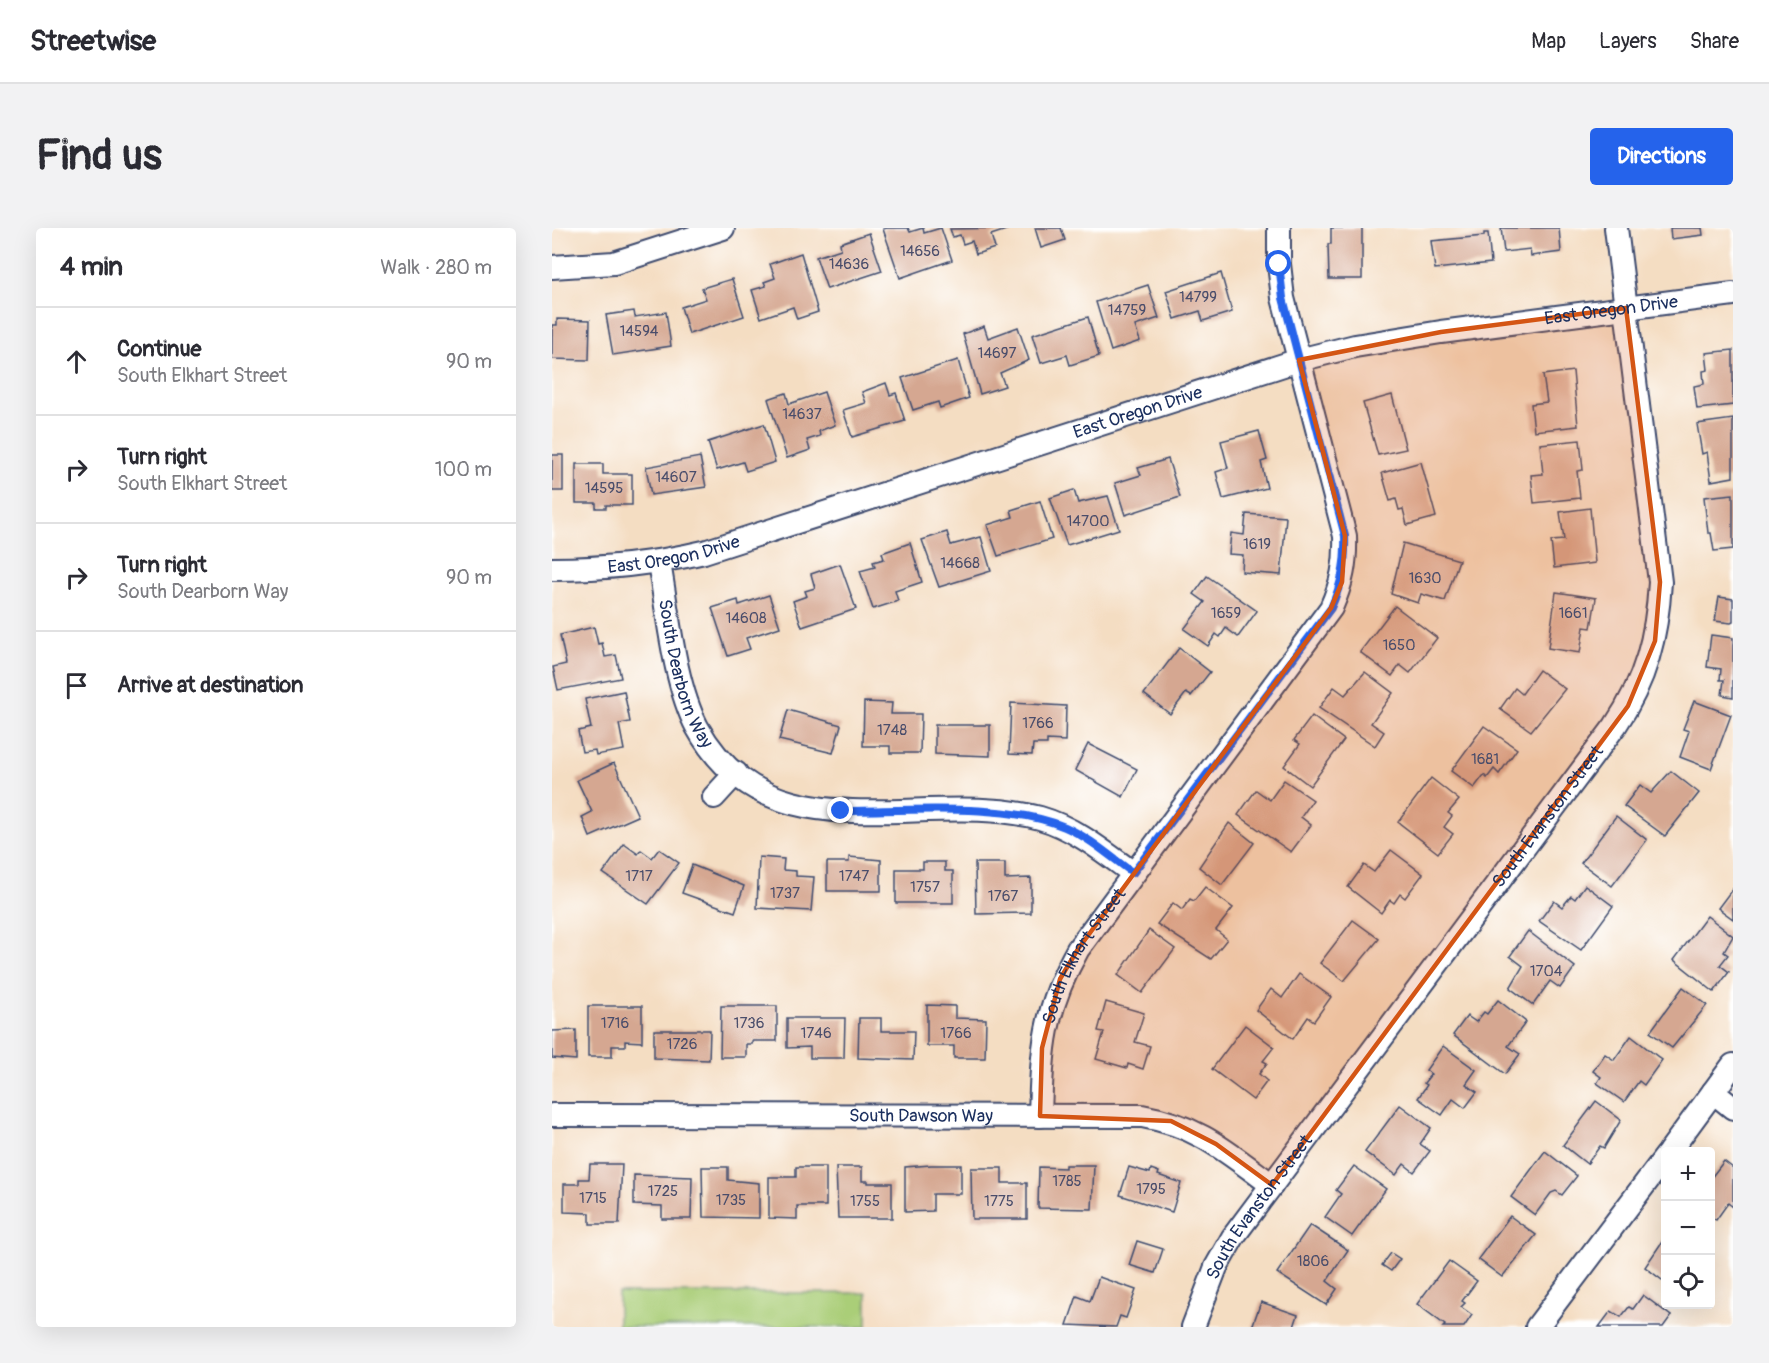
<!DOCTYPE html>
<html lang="en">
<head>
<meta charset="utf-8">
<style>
	body { margin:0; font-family:Pangolin,sans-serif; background:#f2f2f3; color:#2b2b33 }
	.controls { position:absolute; right:18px; bottom:18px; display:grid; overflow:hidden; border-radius:6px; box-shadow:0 6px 24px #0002 }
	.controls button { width:54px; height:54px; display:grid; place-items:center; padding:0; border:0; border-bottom:2px solid #e1e1e2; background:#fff; color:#2b2b33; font:30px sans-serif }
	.stop { position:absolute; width:18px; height:18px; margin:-14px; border:4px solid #2563eb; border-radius:50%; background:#fff }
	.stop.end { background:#2563eb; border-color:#fff; box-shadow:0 2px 6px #0008 }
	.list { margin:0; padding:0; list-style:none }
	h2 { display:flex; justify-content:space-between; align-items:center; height:78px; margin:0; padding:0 24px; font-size:26px }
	h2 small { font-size:20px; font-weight:400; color:#7c7c81 }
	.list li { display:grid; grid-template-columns:39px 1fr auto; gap:18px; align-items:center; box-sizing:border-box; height:108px; padding:0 24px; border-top:2px solid #e1e1e2 }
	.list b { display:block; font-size:22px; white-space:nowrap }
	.list p { margin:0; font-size:20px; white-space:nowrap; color:#7c7c81 }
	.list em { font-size:20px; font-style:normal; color:#7c7c81 }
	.icon { flex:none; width:33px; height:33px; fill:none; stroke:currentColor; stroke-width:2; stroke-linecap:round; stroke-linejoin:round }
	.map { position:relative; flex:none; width:1181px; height:1099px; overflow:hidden; border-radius:6px }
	header { display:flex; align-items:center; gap:36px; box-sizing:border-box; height:84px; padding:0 30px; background:#fff; border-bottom:2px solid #e1e1e2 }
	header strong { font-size:28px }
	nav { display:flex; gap:33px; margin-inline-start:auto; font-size:21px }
	.intro { display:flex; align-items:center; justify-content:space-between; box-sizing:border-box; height:144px; padding:0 36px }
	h1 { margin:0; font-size:42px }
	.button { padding:15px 27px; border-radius:6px; background:#2563eb; color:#fff; font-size:21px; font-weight:700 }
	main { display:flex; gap:36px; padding:0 36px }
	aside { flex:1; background:#fff; border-radius:6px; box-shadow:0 6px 24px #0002 }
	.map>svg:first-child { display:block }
	.green { fill:#aace78; stroke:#627e6b; stroke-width:1.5 }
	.building { fill:#d5a791 }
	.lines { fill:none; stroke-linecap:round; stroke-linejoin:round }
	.street-casing { stroke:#3c496d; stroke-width:26 }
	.street { stroke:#fff; stroke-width:22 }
	.route { stroke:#2563eb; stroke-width:8 }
	.marked { fill:#d45514; fill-opacity:0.2; stroke:#d45514; stroke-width:4.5; stroke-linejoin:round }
	.labels { text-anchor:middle; stroke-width:4.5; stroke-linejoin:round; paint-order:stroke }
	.number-label { font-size:15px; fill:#4a4d6b }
	.street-label { font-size:18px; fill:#1b2f5e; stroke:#fff }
</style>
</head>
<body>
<header>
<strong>Streetwise</strong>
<nav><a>Map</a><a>Layers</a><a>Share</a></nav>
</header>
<div class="intro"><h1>Find us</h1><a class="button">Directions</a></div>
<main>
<aside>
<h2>4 min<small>Walk · 280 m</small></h2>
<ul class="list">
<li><svg class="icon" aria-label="ahead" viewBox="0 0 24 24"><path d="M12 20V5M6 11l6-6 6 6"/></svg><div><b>Continue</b><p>South Elkhart Street</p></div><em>90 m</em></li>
<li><svg class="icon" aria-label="right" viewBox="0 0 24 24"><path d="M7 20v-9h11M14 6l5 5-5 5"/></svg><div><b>Turn right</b><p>South Elkhart Street</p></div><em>100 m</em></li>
<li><svg class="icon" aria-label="right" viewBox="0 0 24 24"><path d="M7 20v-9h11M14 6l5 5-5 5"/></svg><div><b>Turn right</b><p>South Dearborn Way</p></div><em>90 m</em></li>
<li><svg class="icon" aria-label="arrive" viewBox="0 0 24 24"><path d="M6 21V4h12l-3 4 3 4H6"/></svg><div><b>Arrive at destination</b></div></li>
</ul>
</aside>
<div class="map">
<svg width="1181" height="1099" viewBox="0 0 1181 1099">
	<rect width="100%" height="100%" fill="#fff"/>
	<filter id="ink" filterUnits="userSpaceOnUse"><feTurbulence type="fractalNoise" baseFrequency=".0167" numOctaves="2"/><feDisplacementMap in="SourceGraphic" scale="12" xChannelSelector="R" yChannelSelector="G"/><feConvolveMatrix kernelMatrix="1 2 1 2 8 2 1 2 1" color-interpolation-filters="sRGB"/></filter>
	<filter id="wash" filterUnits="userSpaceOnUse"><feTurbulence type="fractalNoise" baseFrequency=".008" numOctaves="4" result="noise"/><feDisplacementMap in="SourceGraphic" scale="24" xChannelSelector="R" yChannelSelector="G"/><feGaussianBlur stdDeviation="1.35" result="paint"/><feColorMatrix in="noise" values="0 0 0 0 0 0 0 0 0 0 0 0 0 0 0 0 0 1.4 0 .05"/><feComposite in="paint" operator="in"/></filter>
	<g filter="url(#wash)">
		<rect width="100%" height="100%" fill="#f4ddc2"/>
		<rect class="green" x="66" y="1065" width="249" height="34"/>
		<g id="blocks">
			<g class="building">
				<path d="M335,0H356L358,4L371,0L372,5L389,0L400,32L348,50L331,1Z"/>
				<path d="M460,0L439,7L443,20L424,26L420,13L411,16L408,7L401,9L398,1Z"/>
				<path d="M483,0H509L513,12L489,20Z"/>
				<path d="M779,0H810V51H777L776,16H779Z"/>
				<path d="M949,0H1007L1009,24L979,28L978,21L952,24Z"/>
				<path d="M1118,0H1150L1151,7L1119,11Z"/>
				<path d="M317,5L330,43L275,61L264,29L289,21L288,15Z"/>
				<path d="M932,5H936L939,35L883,41L879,13L932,8Z"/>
				<path d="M249,25L266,84L245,91L241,79L209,90L200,62L214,58L212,54L223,50L218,36Z"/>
				<path d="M669,45L680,84L651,93L648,83L623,91L614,63Z"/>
				<path d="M180,51L192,88L137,106L129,79L154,71L150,60Z"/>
				<path d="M596,57L607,90L583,98L588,113L559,123L544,74Z"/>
				<path d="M82,83L83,89L114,84L119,118L61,127L54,87Z"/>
				<path d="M536,89L547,128L518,137L515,127L489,135L480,107Z"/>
				<path d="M5,91L38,92L37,132L0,131V97H5Z"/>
				<path d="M432,98L436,110L466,99L477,132L448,145L453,158L428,166L411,106Z"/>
				<path d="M1181,122V177L1145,181L1142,158L1152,156L1151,143L1156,142L1154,125Z"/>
				<path d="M406,132L417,170L388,180L386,174L361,182L350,150Z"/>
				<path d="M1021,143L1026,198L982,203L979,176L995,174L991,147Z"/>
				<path d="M334,155L338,167L344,165L353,193L300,209L291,182L314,175L310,164Z"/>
				<path d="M272,164L283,197L267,203L268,208L255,212L258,222L235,230L216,171L234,165L237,176Z"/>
				<path d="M840,167L854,221L826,227L811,175Z"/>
				<path d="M1181,191V249L1159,253L1155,224L1150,226L1145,196Z"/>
				<path d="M212,196L223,234L194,243L191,234L165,242L156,214Z"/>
				<path d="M707,203L715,232L709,234L715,260L671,271L664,244L676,240L669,213Z"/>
				<path d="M1028,212L1031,242L1025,243L1028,270L982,275L979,247L991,246L988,216Z"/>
				<rect x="0" y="227" width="11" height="36"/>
				<path d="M148,229L154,259L99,267L94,239Z"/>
				<path d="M616,231L628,269L573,287L563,255L589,247L586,240Z"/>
				<path d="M869,234L884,289L855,297L851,281L847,282L844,271L838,273L830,245Z"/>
				<path d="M24,236H51V246H80V277H54V280H44V275H24Z"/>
				<path d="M522,262L526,275L556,268L567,301L515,317L498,270Z"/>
				<path d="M1181,266V321L1162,323L1159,305H1156L1152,269Z"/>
				<path d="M488,273L500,311L446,328L435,297L461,289L459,282Z"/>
				<path d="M1038,280L1043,335L1002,340L999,313L1012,312L1008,284Z"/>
				<path d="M694,286L734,289L729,347L690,344L691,327L677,326L679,305L692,307Z"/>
				<path d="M395,304L399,317L429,309L439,343L387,359L370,312Z"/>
				<path d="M358,315L370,354L343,363L346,373L321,381L308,343L323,339L321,334L332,331L330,325Z"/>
				<path d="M851,315L907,332L893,373L869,366L866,375L839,366Z"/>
				<path d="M288,336L304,381L250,399L241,373L255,368L253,363L263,360L259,346Z"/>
				<path d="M655,348L705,383L686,409L674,400L668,409L664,406L656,418L632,401L653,374L642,366Z"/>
				<path d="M1004,364L1044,370L1039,400L1032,399L1028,425L996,420Z"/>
				<path d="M217,367L228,399L194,410L198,421L176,428L160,380L186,372L187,377Z"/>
				<path d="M1167,369L1181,371V394L1179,395L1163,393Z"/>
				<path d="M843,378L885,410L858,445L848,437L840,448L808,424Z"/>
				<path d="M42,399L46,416L50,415L53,429L64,427L69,450L6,462L1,439L14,436L8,407Z"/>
				<path d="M1159,407L1181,410V469L1170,467L1172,452H1168L1169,441L1155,439Z"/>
				<path d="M627,420L658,444L639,468L634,465L618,486L592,466Z"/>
				<path d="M987,442L1013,461L979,503L948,481L963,460L970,466Z"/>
				<path d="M813,444L841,465L819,495L832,504L823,518L767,480L782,459L793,467Z"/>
				<path d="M72,463L78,494L67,496L72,522L44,527L43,522L30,524L26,503L39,500L33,471Z"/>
				<path d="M1142,473L1179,487L1159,541L1128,529L1137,503L1131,501Z"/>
				<path d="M312,474L340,475L339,486H369L368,525H338V518H311Z"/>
				<path d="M459,475L514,478L513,513L495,512V516H481L480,527L457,526Z"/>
				<path d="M236,482L289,497L281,525L227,512Z"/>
				<path d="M760,488L792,512L758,558L732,538L748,516L742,512Z"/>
				<path d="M383,497H438V528L383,526Z"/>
				<path d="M932,498L965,521L947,546L942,541L935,550L932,547L922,560L899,543Z"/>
				<path d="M536,516L585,541L571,569L523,542Z"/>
				<path d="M62,535L86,588L38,609L30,589L40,584L25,552Z"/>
				<path d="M1119,543L1147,565L1113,608L1072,578L1088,557L1099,565Z"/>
				<path d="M879,550L907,572L896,585L900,588L892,599L901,606L886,625L846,594Z"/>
				<path d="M732,552L761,572L749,589L759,597L739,624L686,587L704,562L718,572Z"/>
				<path d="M1064,588L1095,612L1060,658L1029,635Z"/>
				<path d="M677,595L702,615L670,657L647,639Z"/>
				<path d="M72,616L86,626L89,622L100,630L107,621L127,635L96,676L51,645Z"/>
				<path d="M839,622L871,646L853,670L848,666L842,675L838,672L829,685L796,659L812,637L822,644Z"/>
				<path d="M207,629L232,631L231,642L244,643V648L262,649L259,683L205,680Z"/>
				<path d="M297,629L329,632V663H275V634H297Z"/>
				<path d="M371,634H393V643H401V675H344V641H371Z"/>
				<path d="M423,635H453V651L479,650V685L424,686Z"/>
				<path d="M140,637L192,658L183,684L130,665Z"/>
				<path d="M1033,657L1061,678L1029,722L987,693L1002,673L1010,679L1019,668L1023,671Z"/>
				<path d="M653,659L681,680L664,702L675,711L659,731L605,696L621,675L630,682L638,671L642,673Z"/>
				<path d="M1181,660V691L1166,680Z"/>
				<path d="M1155,688L1181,708L1172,724L1176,727L1168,737L1177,744L1162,764L1122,732Z"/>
				<path d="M801,692L827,711L792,753L768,735Z"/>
				<path d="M597,702L623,721L590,765L566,747Z"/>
				<path d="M976,703L1023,739L1008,760L998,753L981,777L958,760L971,738L958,728Z"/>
				<path d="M747,746L779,769L762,793L756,789L741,811L704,782L719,761L730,770Z"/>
				<path d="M1131,759L1155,777L1120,820L1098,804Z"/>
				<path d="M946,772L974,794L956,818L968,826L953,846L901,807L915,788L924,794L932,784L935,786Z"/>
				<path d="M554,774L592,785L583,814L598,818L591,841L576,836L575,840L544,831L552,804L546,803Z"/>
				<path d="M375,777L403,778V790L434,791L433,830H402V818H375Z"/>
				<path d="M36,778H90V814L73,813V818H60V829H36Z"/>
				<path d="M169,778H225V813H200V816H194V829H168Z"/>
				<path d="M235,790H293L292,830H258V819L235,820Z"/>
				<path d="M307,790H329V803H362L361,832L306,830Z"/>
				<path d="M693,797L722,819L711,833L715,835L707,846L715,853L701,872L660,841Z"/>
				<path d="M24,802V832L0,830V803Z"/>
				<path d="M102,802H158L157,832L102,830Z"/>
				<path d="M1079,808L1110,832L1092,857L1087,853L1072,874L1045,855L1049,849L1041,843L1053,826L1062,832Z"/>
				<path d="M891,818L924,842L914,856L925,864L913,880L901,871L890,887L866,870L875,857L872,855L879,846L874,842Z"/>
				<path d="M1044,873L1069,892L1052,920L1048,918L1035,936L1011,917Z"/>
				<path d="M848,877L879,900L868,916L878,923L862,944L852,936L844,947L813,924Z"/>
				<path d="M993,923L1025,948L1010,967L1004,963L999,965L983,987L959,969Z"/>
				<path d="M1172,933L1181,940V979L1176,975L1164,992L1158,988V951Z"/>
				<path d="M38,936H70L67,996H38V985L12,984V956H27V951H37Z"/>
				<path d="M379,937H409V966H381V983L353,984V939Z"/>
				<path d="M513,937H542L540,981L486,980L487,939L513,940Z"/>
				<path d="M802,938L834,961L800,1008L773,989L789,966L784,962Z"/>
				<path d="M150,939H176V952L207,955V990L151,989Z"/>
				<path d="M244,939H274V978H245V991L217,990V949H244Z"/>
				<path d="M284,939H310V953H316V955H340V990H286Z"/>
				<path d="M577,939L598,945L599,941L607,944L606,947L629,955L620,984L568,967Z"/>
				<path d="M419,940H450V955H475V991H420Z"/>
				<path d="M82,947L140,949L139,991H110V978L82,977Z"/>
				<path d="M958,988L984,1007L950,1049L926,1031Z"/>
				<path d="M758,997L796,1022L775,1053L785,1061L774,1077L725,1045Z"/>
				<path d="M1114,1008V1055L1093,1039Z"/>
				<path d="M585,1013L611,1021L603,1045L577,1037Z"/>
				<path d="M839,1025L848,1031L839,1043L830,1037Z"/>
				<path d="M897,1033L925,1053L910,1073L913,1075L909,1079L920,1087L912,1099H891L893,1097L865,1076Z"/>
				<path d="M547,1049L584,1062L574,1090L568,1088L564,1099L515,1097L525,1068L538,1073Z"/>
				<path d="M1091,1067L1119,1088L1111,1099H1047L1059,1083L1069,1089L1077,1079L1081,1081Z"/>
				<path d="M709,1074L746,1087L742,1099H700Z"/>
			</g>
		</g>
	</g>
	<g filter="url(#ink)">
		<use href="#blocks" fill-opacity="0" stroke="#3c496d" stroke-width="1.5"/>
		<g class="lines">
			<g class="street-casing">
				<g id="street">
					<path d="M0,39L62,35L171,0"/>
					<path id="s1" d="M107,335C116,384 122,455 145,499C219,633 372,559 488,590C523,600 552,624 581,645"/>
					<path id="s2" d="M0,341C52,341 101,336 152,324L747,132L803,118L889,104L1181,66"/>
					<path d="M162,569L184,545"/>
					<path d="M1161,864L1181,880"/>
					<path id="s3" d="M0,887L590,888C647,898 675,924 720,957"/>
					<path id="s4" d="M488,888C490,819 492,782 526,721L779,380C790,355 794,335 793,308L731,70L727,36V0"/>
					<path d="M1117,924L1181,837"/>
					<path id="s5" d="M641,1099L664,1039L681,1009L1063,498C1094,452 1105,408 1108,354L1064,0"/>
					<path d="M985,1099L1114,928"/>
				</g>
			</g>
			<use href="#street" class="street"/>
		</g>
	</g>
	<g class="lines" filter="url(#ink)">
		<path class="route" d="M289,583C355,583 453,574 513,599C538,610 559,629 581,645L779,380C790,355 794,335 793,308L731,70L727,36"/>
	</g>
	<path class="marked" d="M1074,80L1108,354L1103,413L1076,478L720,957L664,916L619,893L488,888L490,820L508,751L526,721L779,380L790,354L793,308L747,132L889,104Z"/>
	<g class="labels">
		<g class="number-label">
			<text x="368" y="28">14656</text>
			<text x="297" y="41">14636</text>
			<text x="646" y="74">14799</text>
			<text x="575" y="87">14759</text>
			<text x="87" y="108">14594</text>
			<text x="445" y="130">14697</text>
			<text x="250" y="191">14637</text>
			<text x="124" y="254">14607</text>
			<text x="52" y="265">14595</text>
			<text x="536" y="298">14700</text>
			<text x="705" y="321">1619</text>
			<text x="408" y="340">14668</text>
			<text x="873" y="355">1630</text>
			<text x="674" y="390">1659</text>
			<text x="1021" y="390">1661</text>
			<text x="194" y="395">14608</text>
			<text x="847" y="422">1650</text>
			<text x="486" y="500">1766</text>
			<text x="340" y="507">1748</text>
			<text x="933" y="536">1681</text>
			<text x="87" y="653">1717</text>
			<text x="302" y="653">1747</text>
			<text x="373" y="664">1757</text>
			<text x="233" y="670">1737</text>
			<text x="451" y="673">1767</text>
			<text x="994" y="748">1704</text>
			<text x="63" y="800">1716</text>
			<text x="197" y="800">1736</text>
			<text x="264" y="810">1746</text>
			<text x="404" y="810">1766</text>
			<text x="130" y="821">1726</text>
			<text x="515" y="958">1785</text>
			<text x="599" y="966">1795</text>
			<text x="111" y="968">1725</text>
			<text x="41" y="975">1715</text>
			<text x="179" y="977">1735</text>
			<text x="313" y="978">1755</text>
			<text x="447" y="978">1775</text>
			<text x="761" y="1038">1806</text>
		</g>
		<g class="street-label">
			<text dy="6" stroke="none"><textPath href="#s2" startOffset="1095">East Oregon Drive</textPath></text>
			<text dy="6" stroke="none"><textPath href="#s2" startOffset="609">East Oregon Drive</textPath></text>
			<text dy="6" stroke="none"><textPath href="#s2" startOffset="123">East Oregon Drive</textPath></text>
			<text dy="6" stroke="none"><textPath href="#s1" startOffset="114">South Dearborn Way</textPath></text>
			<text dy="6" stroke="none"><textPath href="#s5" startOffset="624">South Evanston Street</textPath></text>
			<text dy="6" stroke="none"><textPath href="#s4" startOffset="170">South Elkhart Street</textPath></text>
			<text dy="6" stroke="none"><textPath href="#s3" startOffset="369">South Dawson Way</textPath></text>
			<text dy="6" stroke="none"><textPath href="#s5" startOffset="138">South Evanston Street</textPath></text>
		</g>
	</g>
</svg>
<div class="controls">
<button>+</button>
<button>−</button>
<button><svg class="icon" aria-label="locate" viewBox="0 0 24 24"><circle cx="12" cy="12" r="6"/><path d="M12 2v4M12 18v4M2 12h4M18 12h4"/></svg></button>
</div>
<div class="stop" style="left:727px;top:36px"></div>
<div class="stop end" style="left:289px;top:583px"></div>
</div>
</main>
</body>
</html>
